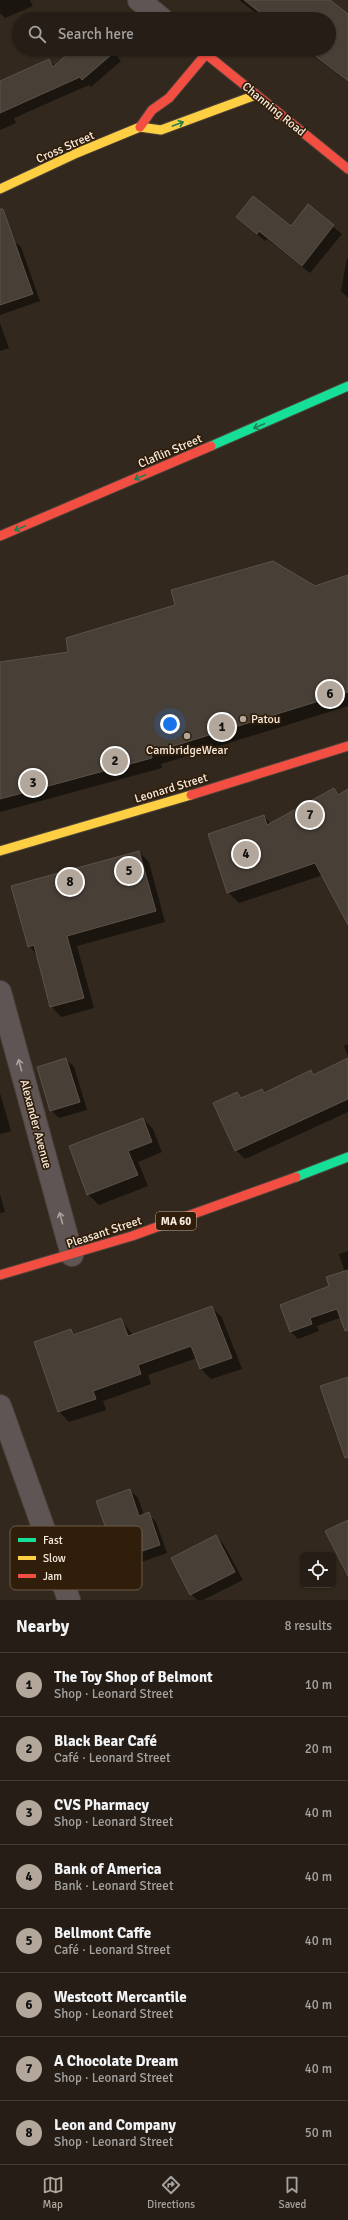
<!DOCTYPE html>
<html lang="en">
<head>
<meta charset="utf-8">
<style>
	body { margin:0; font-family:Signika,sans-serif; background:#2e271f; color:#f1f3f6 }
	.controls { position:absolute; right:12px; bottom:12px; display:grid; overflow:hidden; border-radius:6px; box-shadow:0 1px 3px #0004 }
	.controls button { width:36px; height:36px; display:grid; place-items:center; padding:0; border:0; border-bottom:1px solid #423c35; background:#261e16; color:#f1f3f6; font:20px sans-serif }
	.you { position:absolute; left:170px; top:724px; width:14px; height:14px; margin:-10px; border:3px solid #fff; border-radius:50%; background:#1a73e8; box-shadow:0 0 0 6px #1a73e833 }
	.badge { display:grid; place-items:center; width:26px; height:26px; border-radius:50%; background:#b2a79a; color:#111; font-size:13px; font-weight:700 }
	.pin { position:absolute; translate:-50% -50%; border:2px solid #fff; box-shadow:0 1px 4px #0006 }
	.list { margin:0; padding:0; list-style:none }
	h2 { display:flex; justify-content:space-between; align-items:center; height:52px; margin:0; padding:0 16px; font-size:17px }
	h2 small { font-size:13px; font-weight:400; color:#a4a2a1 }
	.list li { display:grid; grid-template-columns:26px 1fr auto; gap:12px; align-items:center; box-sizing:border-box; height:64px; padding:0 16px; border-top:1px solid #423c35 }
	.list b { display:block; font-size:15px; white-space:nowrap }
	.list p { margin:0; font-size:13px; white-space:nowrap; color:#a4a2a1 }
	.list em { font-size:13px; font-style:normal; color:#a4a2a1 }
	.icon { flex:none; width:22px; height:22px; fill:none; stroke:currentColor; stroke-width:2; stroke-linecap:round; stroke-linejoin:round }
	.map { position:relative; flex:none; width:348px; height:1600px; overflow:hidden }
	.search { position:absolute; background:#261e16; box-shadow:0 1px 3px #0004; left:12px; right:12px; top:12px; height:44px; display:flex; align-items:center; gap:10px; box-sizing:border-box; padding:0 14px; border-radius:22px; color:#a4a2a1; font-size:15px }
	.sheet { height:564px; background:#261e16 }
	nav { display:flex; justify-content:space-around; align-items:center; box-sizing:border-box; height:56px; border-top:1px solid #423c35; background:#261e16; font-size:11px; color:#a4a2a1 }
	nav a { display:grid; justify-items:center; gap:2px }
	nav .on { color:#b2a79a }
	.map>svg:first-child { display:block }
	.shadow { fill:#0007 }
	.building { fill:#483f36; stroke:#5b5249 }
	.lines { fill:none; stroke-linecap:round; stroke-linejoin:round }
	.street-casing { stroke:#4c433a; stroke-width:24 }
	.fast-casing { stroke:#4c433a; stroke-width:11 }
	.slow-casing { stroke:#4c433a; stroke-width:11 }
	.jam-casing { stroke:#4c433a; stroke-width:11 }
	.street { stroke:#605555; stroke-width:22 }
	.fast { stroke:#16e098; stroke-width:9 }
	.slow { stroke:#ffcf43; stroke-width:9 }
	.jam { stroke:#f24e42; stroke-width:9 }
	.oneway { stroke:#237f51 }
	.oneway2 { stroke:#aca09a }
	.poi-dot { fill:#b2a79a; stroke:#301e0a; stroke-width:1.5 }
	.labels { text-anchor:middle; stroke-width:3.5; stroke-linejoin:round; paint-order:stroke }
	.shield { fill:#301e0a; stroke:#bbae9e; stroke-width:1 }
	.shield-label { font-size:11px; font-weight:bold; fill:#f7ebde }
	.street-label { font-size:12px; fill:#f7ebde; stroke:#301e0a }
	.poi-label { font-size:12px; fill:#f7ebde; stroke:#301e0a; text-anchor:start }
	.key { fill:#301e0a; stroke:#6c5c4a; stroke-width:1 }
	.key-label { font-size:11px; fill:#f7ebde }
</style>
</head>
<body>
<div class="map">
<svg width="348" height="1600" viewBox="0 0 348 1600">
	<rect width="100%" height="100%" fill="#32281d"/>
	<g class="shadow">
		<path d="M0,0H30L33,6L5,18L0,13Z"/>
		<path d="M239,0H329L348,15V82L304,49H329V19H264Z"/>
		<path d="M75,49H111L121,61L91,87L89,85L14,118L16,123L0,130V86L49,60L55,66Z"/>
		<path d="M308,206L342,234L310,273L267,239L265,241L237,217L291,227Z"/>
		<path d="M13,240L21,247L40,301L0,315V244Z"/>
		<path d="M347,258H348V298L341,291Z"/>
		<path d="M0,323L9,348L0,351Z"/>
		<path d="M348,576V706L161,764L162,768L0,812V663L70,653L314,587Z"/>
		<path d="M334,790L339,795L348,791V923L323,875L239,903L228,892L264,816L271,824Z"/>
		<path d="M139,852L149,862L165,922L77,946L94,1008L61,1017L51,1006L37,955L29,946Z"/>
		<path d="M348,1044V1056L344,1046Z"/>
		<path d="M66,1059L74,1067L87,1110L59,1118L51,1110Z"/>
		<path d="M348,1059V1112L245,1159L236,1150L237,1093L243,1099L262,1090L265,1093L311,1072L314,1075Z"/>
		<path d="M0,1093L11,1131L0,1134Z"/>
		<path d="M143,1119L153,1129L162,1152L138,1162L148,1186L99,1205L88,1194Z"/>
		<path d="M0,1194L5,1212L0,1213Z"/>
		<path d="M348,1251V1315L317,1326L319,1331L298,1339L291,1332L281,1305L331,1287L345,1272L339,1254Z"/>
		<path d="M212,1307L222,1318L242,1369L211,1379L201,1369L197,1358L148,1375L151,1384L103,1401L106,1410L69,1422L59,1411L70,1331L75,1335L121,1320L133,1335Z"/>
		<path d="M130,1490L138,1498L144,1515L148,1514L156,1522L167,1553L116,1571L108,1563L100,1541L110,1537Z"/>
		<path d="M216,1536L224,1545L243,1580L203,1600H197L191,1594Z"/>
	</g>
	<g class="building">
		<path d="M244,0H330L348,14V81L306,49H329V19H268Z"/>
		<path d="M73,49H118L82,80L80,77L0,113V81L49,59L53,67Z"/>
		<path d="M253,196L291,226L308,204L334,225L302,266L259,231L257,234L236,217Z"/>
		<path d="M0,209H3L33,294L0,305Z"/>
		<path d="M273,561L315,586L348,575V692L151,753L152,758L0,799V662L68,652L66,638L175,605L171,590Z"/>
		<path d="M334,788L338,795L348,789V925L315,863L227,893L208,834L264,815L267,825Z"/>
		<path d="M139,851L156,911L67,936L84,998L50,1007L34,945L28,947L11,886Z"/>
		<path d="M66,1058L80,1102L50,1111L37,1067Z"/>
		<path d="M348,1058V1099L235,1151L213,1103L237,1092L241,1098L262,1089L264,1093L311,1070L313,1075Z"/>
		<path d="M143,1118L152,1142L128,1151L138,1175L87,1195L69,1146Z"/>
		<path d="M348,1270V1330L345,1331L337,1309L310,1318L312,1324L290,1332L280,1305L329,1286L326,1277Z"/>
		<path d="M212,1306L232,1358L200,1369L191,1346L138,1365L141,1374L93,1391L96,1399L58,1412L34,1342L71,1329L73,1335L121,1318L128,1336Z"/>
		<path d="M348,1377V1457L345,1458L320,1386Z"/>
		<path d="M130,1489L139,1516L149,1512L160,1545L107,1563L99,1540L109,1537L96,1501Z"/>
		<path d="M348,1520V1576L325,1531Z"/>
		<path d="M216,1535L235,1572L190,1595L171,1558Z"/>
	</g>
	<g class="lines">
		<g class="street-casing">
			<g id="street">
				<path d="M139,0L162,19"/>
				<path d="M0,992L72,1255"/>
				<path d="M0,1406L69,1600"/>
			</g>
		</g>
		<g class="fast-casing">
			<g id="fast">
				<path d="M211,446L348,386"/>
				<path d="M296,1177L348,1157"/>
			</g>
		</g>
		<g class="slow-casing">
			<g id="slow">
				<path d="M0,189L77,153L140,127L161,130L256,95"/>
				<path d="M0,851L191,795"/>
			</g>
		</g>
		<g class="jam-casing">
			<g id="jam">
				<path d="M140,127L152,110L169,98L206,54L348,169"/>
				<path d="M0,536L211,446"/>
				<path d="M191,795L348,746"/>
				<path d="M0,1275L132,1236L296,1177"/>
			</g>
		</g>
		<use href="#street" class="street"/>
		<use href="#fast" class="fast"/>
		<use href="#slow" class="slow"/>
		<use href="#jam" class="jam"/>
	</g>
	<defs><path id="oneway-shaft" d="M-6 0H5M1.5-3L5.5 0L1.5 3" fill="none" stroke-width="1.6" stroke-linecap="round" stroke-linejoin="round"/></defs>
	<g class="oneway">
		<use href="#oneway-shaft" transform="translate(178 124) rotate(-20)"/>
		<use href="#oneway-shaft" transform="translate(259 426) rotate(157)"/>
		<use href="#oneway-shaft" transform="translate(140 477) rotate(157)"/>
		<use href="#oneway-shaft" transform="translate(20 528) rotate(157)"/>
	</g>
	<g class="oneway2">
		<use href="#oneway-shaft" transform="translate(20 1065) rotate(-105)"/>
		<use href="#oneway-shaft" transform="translate(61 1218) rotate(-105)"/>
	</g>
	<g class="poi-dot">
		<circle cx="243" cy="719" r="4"/>
		<circle cx="187" cy="736" r="4"/>
	</g>
	<g class="labels">
		<rect class="shield" x="156" y="1212" width="40" height="18" rx="3"/>
		<g class="shield-label">
			<text x="176" y="1225">MA 60</text>
		</g>
		<g class="street-label">
			<text transform="translate(274 109) rotate(39)" y="4">Channing Road</text>
			<text transform="translate(65 147) rotate(-24)" y="4">Cross Street</text>
			<text transform="translate(170 451) rotate(-23)" y="4">Claflin Street</text>
			<text transform="translate(171 788) rotate(-17)" y="4">Leonard Street</text>
			<text transform="translate(36 1124) rotate(75)" y="4">Alexander Avenue</text>
			<text transform="translate(104 1232) rotate(-18)" y="4">Pleasant Street</text>
		</g>
		<g class="poi-label">
			<text x="251" y="723">Patou</text>
			<text x="187" y="754" text-anchor="middle">CambridgeWear</text>
		</g>
	</g>
	<rect x="10" y="1526" width="132" height="64" rx="6" class="key"/>
	<rect x="18" y="1538" width="18" height="4" fill="#16e098"/>
	<rect x="18" y="1556" width="18" height="4" fill="#ffcf43"/>
	<rect x="18" y="1574" width="18" height="4" fill="#f24e42"/>
	<g class="key-label">
		<text x="43" y="1544">Fast</text>
		<text x="43" y="1562">Slow</text>
		<text x="43" y="1580">Jam</text>
	</g>
</svg>
<div class="controls">
<button><svg class="icon" aria-label="locate" viewBox="0 0 24 24"><circle cx="12" cy="12" r="6"/><path d="M12 2v4M12 18v4M2 12h4M18 12h4"/></svg></button>
</div>
<div class="you"></div>
<div class="pin badge" style="left:222px;top:727px">1</div>
<div class="pin badge" style="left:115px;top:761px">2</div>
<div class="pin badge" style="left:33px;top:783px">3</div>
<div class="pin badge" style="left:246px;top:854px">4</div>
<div class="pin badge" style="left:129px;top:871px">5</div>
<div class="pin badge" style="left:330px;top:694px">6</div>
<div class="pin badge" style="left:310px;top:815px">7</div>
<div class="pin badge" style="left:70px;top:882px">8</div>
<div class="search"><svg class="icon" aria-label="search" viewBox="0 0 24 24"><circle cx="10" cy="10" r="6"/><path d="M15 15l6 6"/></svg>Search here</div>
</div>
<section class="sheet">
<h2>Nearby<small>8 results</small></h2>
<ul class="list">
<li><span class="badge">1</span><div><b>The Toy Shop of Belmont</b><p>Shop · Leonard Street</p></div><em>10 m</em></li>
<li><span class="badge">2</span><div><b>Black Bear Café</b><p>Café · Leonard Street</p></div><em>20 m</em></li>
<li><span class="badge">3</span><div><b>CVS Pharmacy</b><p>Shop · Leonard Street</p></div><em>40 m</em></li>
<li><span class="badge">4</span><div><b>Bank of America</b><p>Bank · Leonard Street</p></div><em>40 m</em></li>
<li><span class="badge">5</span><div><b>Bellmont Caffe</b><p>Café · Leonard Street</p></div><em>40 m</em></li>
<li><span class="badge">6</span><div><b>Westcott Mercantile</b><p>Shop · Leonard Street</p></div><em>40 m</em></li>
<li><span class="badge">7</span><div><b>A Chocolate Dream</b><p>Shop · Leonard Street</p></div><em>40 m</em></li>
<li><span class="badge">8</span><div><b>Leon and Company</b><p>Shop · Leonard Street</p></div><em>50 m</em></li>
</ul>
</section>
<nav>
<a class="on"><svg class="icon" aria-label="map" viewBox="0 0 24 24"><path d="M3 6l6-2 6 2 6-2v14l-6 2-6-2-6 2zM9 4v14M15 6v14"/></svg>Map</a>
<a><svg class="icon" aria-label="directions" viewBox="0 0 24 24"><path d="M12 3l9 9-9 9-9-9zM9 14v-3h6M13 9l2 2-2 2"/></svg>Directions</a>
<a><svg class="icon" aria-label="saved" viewBox="0 0 24 24"><path d="M7 4h10v16l-5-4-5 4z"/></svg>Saved</a>
</nav>
</body>
</html>
